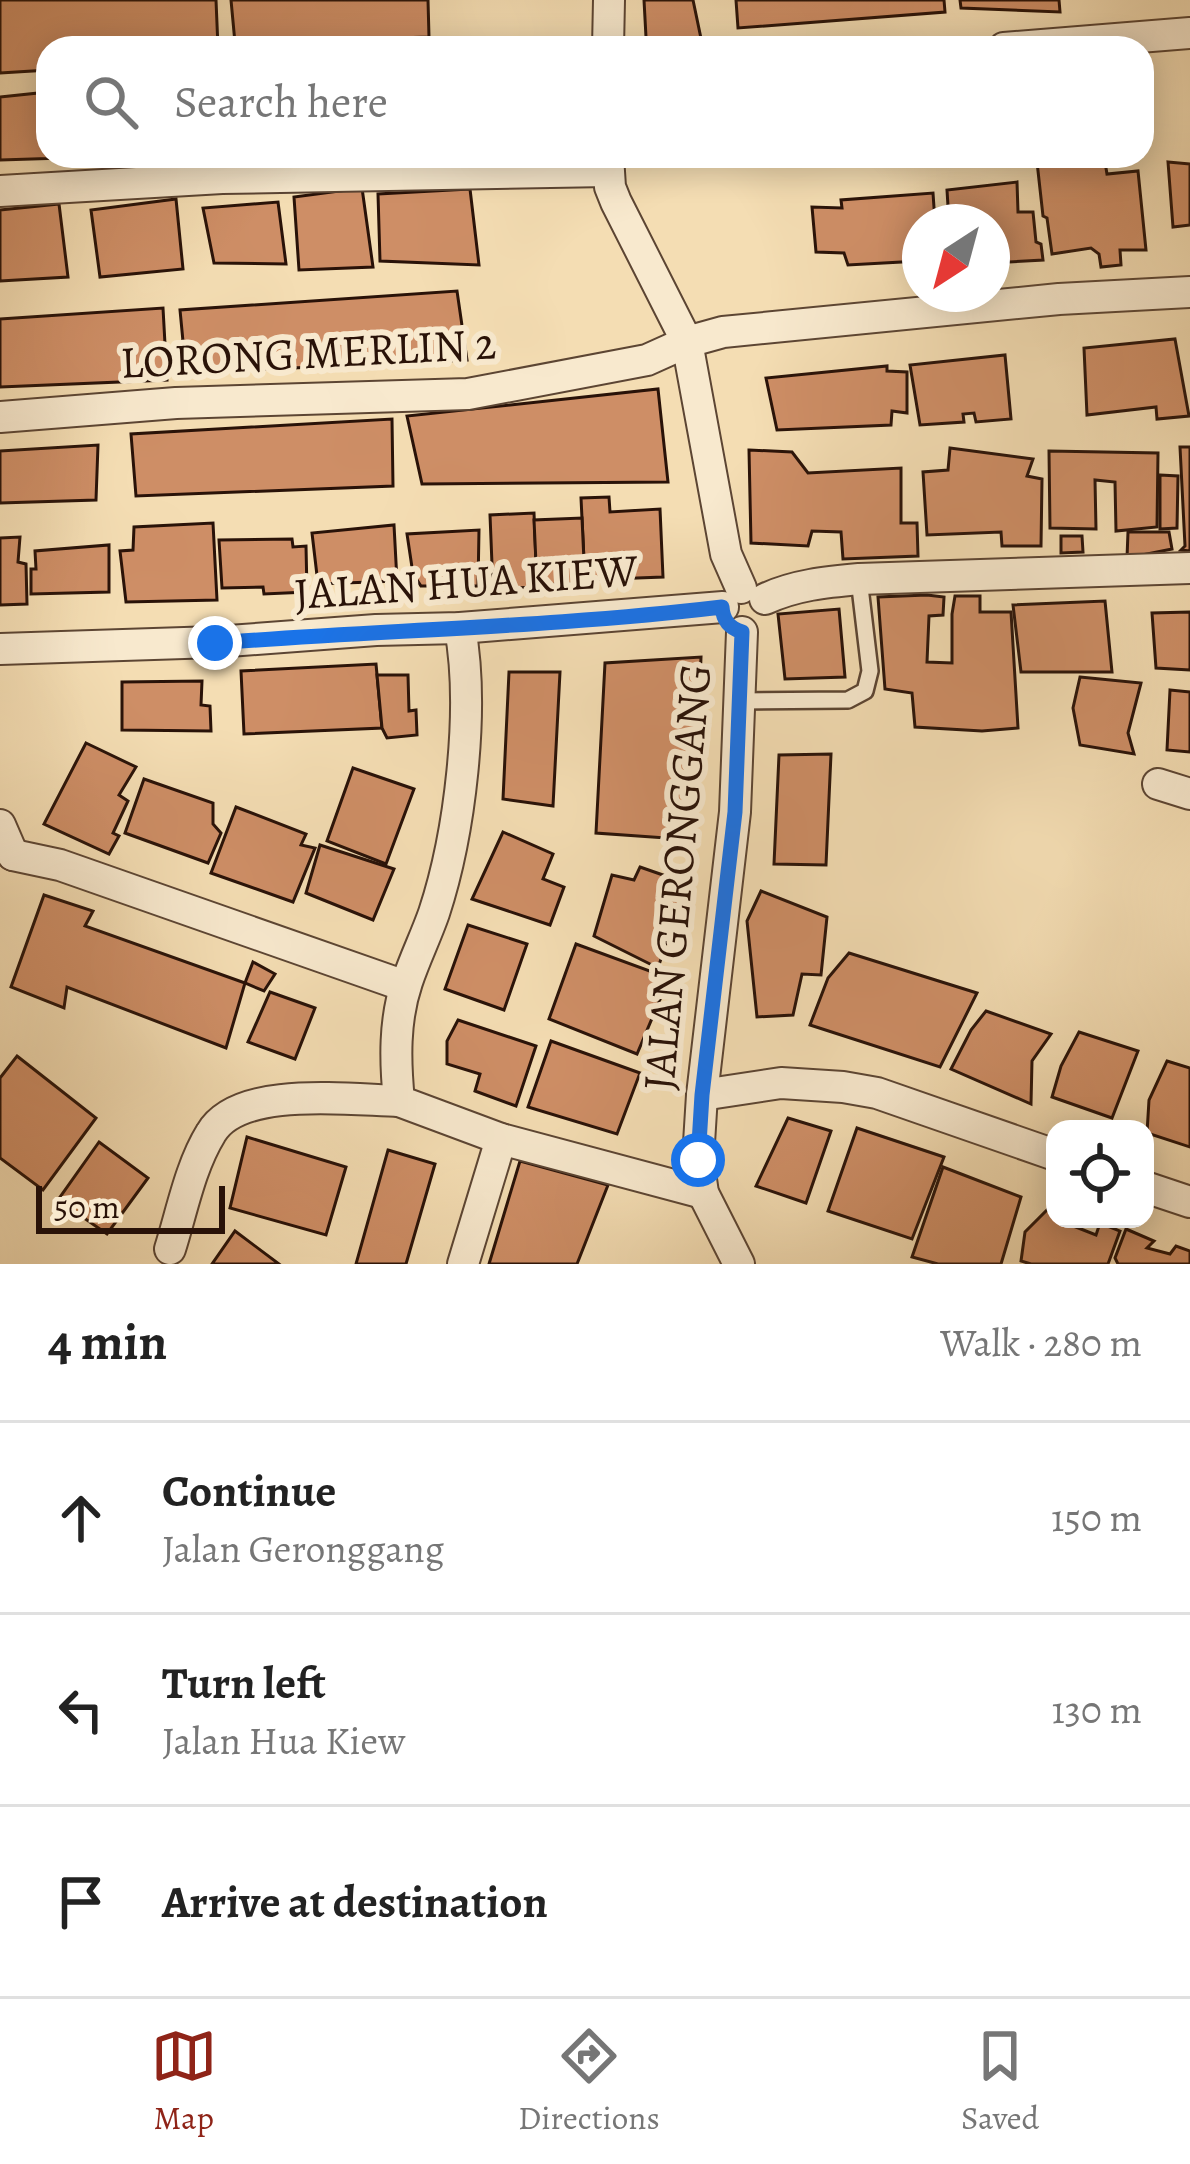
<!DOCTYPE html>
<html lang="en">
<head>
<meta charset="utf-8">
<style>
	body { margin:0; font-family:Alegreya,serif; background:#f6f6f6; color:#222 }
	.controls { position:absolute; right:36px; bottom:36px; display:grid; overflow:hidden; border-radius:24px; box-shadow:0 6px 30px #0003 }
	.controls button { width:108px; height:108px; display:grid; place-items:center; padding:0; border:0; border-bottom:3px solid #e0e0e0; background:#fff; color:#222; font:60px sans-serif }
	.compass { position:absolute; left:902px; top:204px; width:108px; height:108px; border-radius:50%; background:#fff; box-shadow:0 6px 30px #0003; rotate:216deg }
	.scale { position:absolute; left:36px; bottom:30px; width:189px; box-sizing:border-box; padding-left:12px; border:6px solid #291208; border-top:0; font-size:33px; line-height:42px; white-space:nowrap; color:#291208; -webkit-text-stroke:9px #f8e9ce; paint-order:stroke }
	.stop { position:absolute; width:36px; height:36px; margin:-27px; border:9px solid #1a73e8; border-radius:50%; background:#fff }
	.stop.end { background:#1a73e8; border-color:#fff; box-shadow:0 3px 12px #0008 }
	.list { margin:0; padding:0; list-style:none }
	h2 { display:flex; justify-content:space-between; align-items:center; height:156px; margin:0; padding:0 48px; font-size:51px }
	h2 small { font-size:39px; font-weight:400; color:#767676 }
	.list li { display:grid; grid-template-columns:78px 1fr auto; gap:36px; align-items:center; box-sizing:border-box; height:192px; padding:0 48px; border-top:3px solid #e0e0e0 }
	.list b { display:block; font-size:45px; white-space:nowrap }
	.list p { margin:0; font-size:39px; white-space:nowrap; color:#767676 }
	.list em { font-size:39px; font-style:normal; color:#767676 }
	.icon { flex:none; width:66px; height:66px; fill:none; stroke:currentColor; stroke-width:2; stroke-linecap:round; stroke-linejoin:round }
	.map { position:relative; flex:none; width:1190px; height:1264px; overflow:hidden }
	.search { position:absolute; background:#fff; box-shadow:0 6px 30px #0003; left:36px; right:36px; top:36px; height:132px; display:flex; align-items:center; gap:30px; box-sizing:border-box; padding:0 42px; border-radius:36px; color:#767676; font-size:45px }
	.sheet { height:732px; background:#fff }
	nav { display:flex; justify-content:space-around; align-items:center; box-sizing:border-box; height:168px; border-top:3px solid #e0e0e0; background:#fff; font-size:33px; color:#767676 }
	nav a { display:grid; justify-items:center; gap:6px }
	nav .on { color:#8f2418 }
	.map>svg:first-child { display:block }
	.building { fill:#ce8e66; stroke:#291208; stroke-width:3 }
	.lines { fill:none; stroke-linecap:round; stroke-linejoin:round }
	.lane-casing { stroke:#5c4533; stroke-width:20 }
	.street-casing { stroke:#5c4533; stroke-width:34 }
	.lane { stroke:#f8e9ce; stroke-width:15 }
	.street { stroke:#f8e9ce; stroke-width:30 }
	.route { stroke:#1a73e8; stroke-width:15 }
	.labels { text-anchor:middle; stroke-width:12; stroke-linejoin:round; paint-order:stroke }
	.street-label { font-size:45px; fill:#291208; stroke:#f8e9ce }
</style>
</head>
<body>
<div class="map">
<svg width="1190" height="1264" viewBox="0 0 1190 1264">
	<rect width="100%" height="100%" fill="#f4ddb3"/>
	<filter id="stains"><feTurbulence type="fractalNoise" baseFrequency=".00167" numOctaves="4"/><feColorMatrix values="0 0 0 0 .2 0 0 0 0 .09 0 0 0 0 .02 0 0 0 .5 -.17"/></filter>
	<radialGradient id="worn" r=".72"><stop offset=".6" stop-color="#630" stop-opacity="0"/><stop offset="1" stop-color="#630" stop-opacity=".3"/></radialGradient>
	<g class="building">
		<path d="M0,0H216L218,48H48V70L0,73Z"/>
		<path d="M231,0H428L429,37L235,43Z"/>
		<path d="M644,0H693L703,48H659L646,37Z"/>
		<path d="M736,0H944L945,12L738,28Z"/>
		<path d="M960,0H1059L1060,12L961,8Z"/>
		<path d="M48,92V156H127L0,160V97Z"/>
		<path d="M1073,156H1104L1107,174L1138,171L1146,250H1120L1121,265L1101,267L1099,254L1091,248L1052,254L1047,218L1043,216L1037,162Z"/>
		<path d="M1168,162L1190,164V225L1173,227Z"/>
		<path d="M1017,182L1018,212H1033L1036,242L1041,244L1043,260L992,263V222H949L947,190Z"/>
		<path d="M362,188L373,267L299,270L294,197Z"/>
		<path d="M470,189L479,265L380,261L378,194Z"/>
		<path d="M933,193L935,222H920L919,261L848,265L844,253L816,252L812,207L842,208L841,200Z"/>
		<path d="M176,199L183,269L100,277L91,210Z"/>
		<path d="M278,202L286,264L214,263L203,208Z"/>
		<path d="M59,204L68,277L0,281V210Z"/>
		<path d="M457,291L467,360L186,373L180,310Z"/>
		<path d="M163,308L167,380L0,387V319Z"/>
		<path d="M1175,339L1189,416L1157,419L1156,407L1087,415L1084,348Z"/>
		<path d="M1005,355L1011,419L976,422L974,413L963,414L964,422L920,425L910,365Z"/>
		<path d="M887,366V371L907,372V413L892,411L891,425L777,430L766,378Z"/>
		<path d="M658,389L668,482L422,484L407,416Z"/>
		<path d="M392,419L393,486L136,496L131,434Z"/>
		<path d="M98,445L96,500L0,503V451Z"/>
		<path d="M1180,447H1190V551L1181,550L1185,546Z"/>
		<path d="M950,448L1033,459L1027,476L1042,479L1041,546H1002L1001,532L927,535L923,472L948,470Z"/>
		<path d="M749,450L792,452L808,473L901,468V523H917L918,556L843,559L841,532L812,531L808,546L751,543Z"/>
		<path d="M1049,451L1158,453L1157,527L1116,531L1115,482L1095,480L1096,529L1050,528Z"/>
		<path d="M1160,475L1178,476L1177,528L1160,529Z"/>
		<path d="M609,497L610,512L660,509L663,577L585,580L581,498Z"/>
		<path d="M534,513L537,587L493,589L490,515Z"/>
		<path d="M582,518L585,583L537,585L534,520Z"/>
		<path d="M213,523L217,600L126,602L120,551L133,550L134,527Z"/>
		<path d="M394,525L397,581L318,584L312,533Z"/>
		<path d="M479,530L478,586H421L413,574L407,534Z"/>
		<path d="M1128,532H1169L1172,549L1127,558Z"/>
		<path d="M1061,536H1082L1083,552L1061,553Z"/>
		<path d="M20,537L18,562L26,564L27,604L0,605V538Z"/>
		<path d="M292,539L293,547L306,546L307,592L264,594L263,587L222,588L219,540Z"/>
		<path d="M109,545V592L31,594V569H36L35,551Z"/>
		<path d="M927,595L944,597L943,615L929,616L927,662L952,663V614L955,596H980V612H1011L1018,728L982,731L915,727L912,693L885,689L878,597Z"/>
		<path d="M1105,601L1112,672H1021L1013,605Z"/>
		<path d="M839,609L845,677L785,679L778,614Z"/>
		<path d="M1190,612V670L1156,668L1152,613Z"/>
		<path d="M701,657L694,840L596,833L605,663Z"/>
		<path d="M376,664L382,728L244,734L241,671Z"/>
		<path d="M509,672H560L553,806L503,799Z"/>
		<path d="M377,675H408L409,711L416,710L417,735L387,738L382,728Z"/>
		<path d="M1080,677L1141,683L1128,733L1134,754L1080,745L1073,708Z"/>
		<path d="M202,681L201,705L210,706L211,731L122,730V682Z"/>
		<path d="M1170,690L1190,692V752L1167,750Z"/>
		<path d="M86,743L136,767L119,795L128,801L113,833L119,836L109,854L44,824Z"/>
		<path d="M831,754L826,865L774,864L779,755Z"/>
		<path d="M353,768L414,789L386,864L327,841Z"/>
		<path d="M144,779L213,803V824L221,833L208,863L125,833Z"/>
		<path d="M236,807L306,834L301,845L315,848L293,902L211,873Z"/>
		<path d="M503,832L553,854L543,879L564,887L550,925L472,899Z"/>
		<path d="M320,845L394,869L373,920L306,893Z"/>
		<path d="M640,867L686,883L658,968L594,936L612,875L634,880Z"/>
		<path d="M761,891L827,917L821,975L802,974L793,1015L757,1017L747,921Z"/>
		<path d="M44,895L93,911L85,926L245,983L226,1048L67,987L64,1008L11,987Z"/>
		<path d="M468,925L527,944L504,1010L445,989Z"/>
		<path d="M576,944L669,978L637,1054L549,1019Z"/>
		<path d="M849,953L977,993L940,1067L810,1025L828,978Z"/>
		<path d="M253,962L275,974L264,991L245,983Z"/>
		<path d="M270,992L315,1008L295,1059L248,1042Z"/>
		<path d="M986,1011L1051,1034L1032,1061L1031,1104L951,1069L971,1030Z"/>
		<path d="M458,1020L536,1046L516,1106L475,1091L480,1074L447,1064V1041Z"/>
		<path d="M1079,1032L1138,1051L1112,1118L1052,1097L1061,1066Z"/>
		<path d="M551,1041L640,1073L617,1134L528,1107Z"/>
		<path d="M17,1056L96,1118L43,1190L0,1158V1078Z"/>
		<path d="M1167,1061L1190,1068V1147L1147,1133L1149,1100Z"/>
		<path d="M788,1118L831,1131L806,1203L756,1186Z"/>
		<path d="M857,1128L944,1157L912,1239L828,1211Z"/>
		<path d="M247,1137L346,1167L326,1235L230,1208Z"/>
		<path d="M99,1142L148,1178L107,1234L58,1200Z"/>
		<path d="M388,1150L435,1164L406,1264H356Z"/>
		<path d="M520,1161L608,1185L577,1264H489Z"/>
		<path d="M943,1167L1021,1197L1001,1264H938L912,1257Z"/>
		<path d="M1053,1204L1055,1219L1058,1220L1096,1235L1100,1223L1120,1231L1108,1264H1031L1021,1261L1025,1232Z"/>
		<path d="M1126,1229L1154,1241L1147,1248L1170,1254L1176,1246L1190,1251V1264H1118L1115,1258Z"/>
		<path d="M235,1231L279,1264H212Z"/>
	</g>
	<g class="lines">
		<g class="lane-casing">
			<path id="lane" d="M739,701L848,700L865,691L870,671L859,579"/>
		</g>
		<g class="street-casing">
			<g id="street">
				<path d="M608,48L609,0"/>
				<path d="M1004,48L1190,33"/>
				<path d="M608,156L610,187L616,202L687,342L726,554L741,588"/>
				<path d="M0,191L222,178L608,171"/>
				<path d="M0,417L176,403L468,394L647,360L687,342L723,332L1059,299L1190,292"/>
				<path d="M765,599C795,585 826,582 859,579L1190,568"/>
				<path d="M460,628C475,710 460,834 434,913C426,936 415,958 407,982C394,1020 395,1061 399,1101L501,1139L703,1193"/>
				<path d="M0,649L215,642L376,630L460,628L723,607"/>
				<path d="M1158,784L1190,794"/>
				<path d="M0,825L13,855"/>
				<path d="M13,855L60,865L405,986"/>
				<path d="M702,1095L781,1083L843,1087L877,1093L1055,1155"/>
				<path d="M1145,1187L1190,1202"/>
				<path d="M170,1249C182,1211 190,1167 211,1133C239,1085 351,1100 399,1101"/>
				<path d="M463,1264L501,1139"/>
				<path d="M739,1264L703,1193L698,1159L702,1095L735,812L742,632"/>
			</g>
		</g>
		<use href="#lane" class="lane"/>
		<use href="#street" class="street"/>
	</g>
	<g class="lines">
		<path class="route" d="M215,643C384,630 554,627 722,607C723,620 729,628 742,632L735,812L702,1095L698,1160"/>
	</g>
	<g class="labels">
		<g class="street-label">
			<text transform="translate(308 352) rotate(-3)" y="16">LORONG MERLIN 2</text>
			<text transform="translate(466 581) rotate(-4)" y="16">JALAN HUA KIEW</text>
			<text transform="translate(676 877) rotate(-85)" y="16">JALAN GERONGGANG</text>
		</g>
	</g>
	<rect width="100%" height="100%" filter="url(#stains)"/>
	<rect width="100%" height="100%" fill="url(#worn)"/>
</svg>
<div class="controls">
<button><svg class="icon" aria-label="locate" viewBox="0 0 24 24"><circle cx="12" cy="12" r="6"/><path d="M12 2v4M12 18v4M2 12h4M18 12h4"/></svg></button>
</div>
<svg class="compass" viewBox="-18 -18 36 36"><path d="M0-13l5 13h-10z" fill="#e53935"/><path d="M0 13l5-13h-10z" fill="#767676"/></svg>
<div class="scale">50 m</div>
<div class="stop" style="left:698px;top:1160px"></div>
<div class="stop end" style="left:215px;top:643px"></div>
<div class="search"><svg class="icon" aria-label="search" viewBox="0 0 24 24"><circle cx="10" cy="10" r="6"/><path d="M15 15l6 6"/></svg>Search here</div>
</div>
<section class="sheet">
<h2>4 min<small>Walk · 280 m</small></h2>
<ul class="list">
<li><svg class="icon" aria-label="ahead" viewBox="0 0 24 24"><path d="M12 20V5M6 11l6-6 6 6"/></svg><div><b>Continue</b><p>Jalan Geronggang</p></div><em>150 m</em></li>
<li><svg class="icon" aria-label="left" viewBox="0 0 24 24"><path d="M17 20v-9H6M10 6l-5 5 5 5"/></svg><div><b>Turn left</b><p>Jalan Hua Kiew</p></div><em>130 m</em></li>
<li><svg class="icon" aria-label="arrive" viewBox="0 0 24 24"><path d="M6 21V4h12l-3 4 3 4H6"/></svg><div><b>Arrive at destination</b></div></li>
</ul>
</section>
<nav>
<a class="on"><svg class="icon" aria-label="map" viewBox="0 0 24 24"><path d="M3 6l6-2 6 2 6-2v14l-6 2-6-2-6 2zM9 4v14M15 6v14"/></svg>Map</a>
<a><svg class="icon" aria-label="directions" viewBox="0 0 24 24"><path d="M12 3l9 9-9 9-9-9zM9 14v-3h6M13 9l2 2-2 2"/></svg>Directions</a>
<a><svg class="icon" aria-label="saved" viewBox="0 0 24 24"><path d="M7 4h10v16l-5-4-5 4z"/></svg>Saved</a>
</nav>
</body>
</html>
